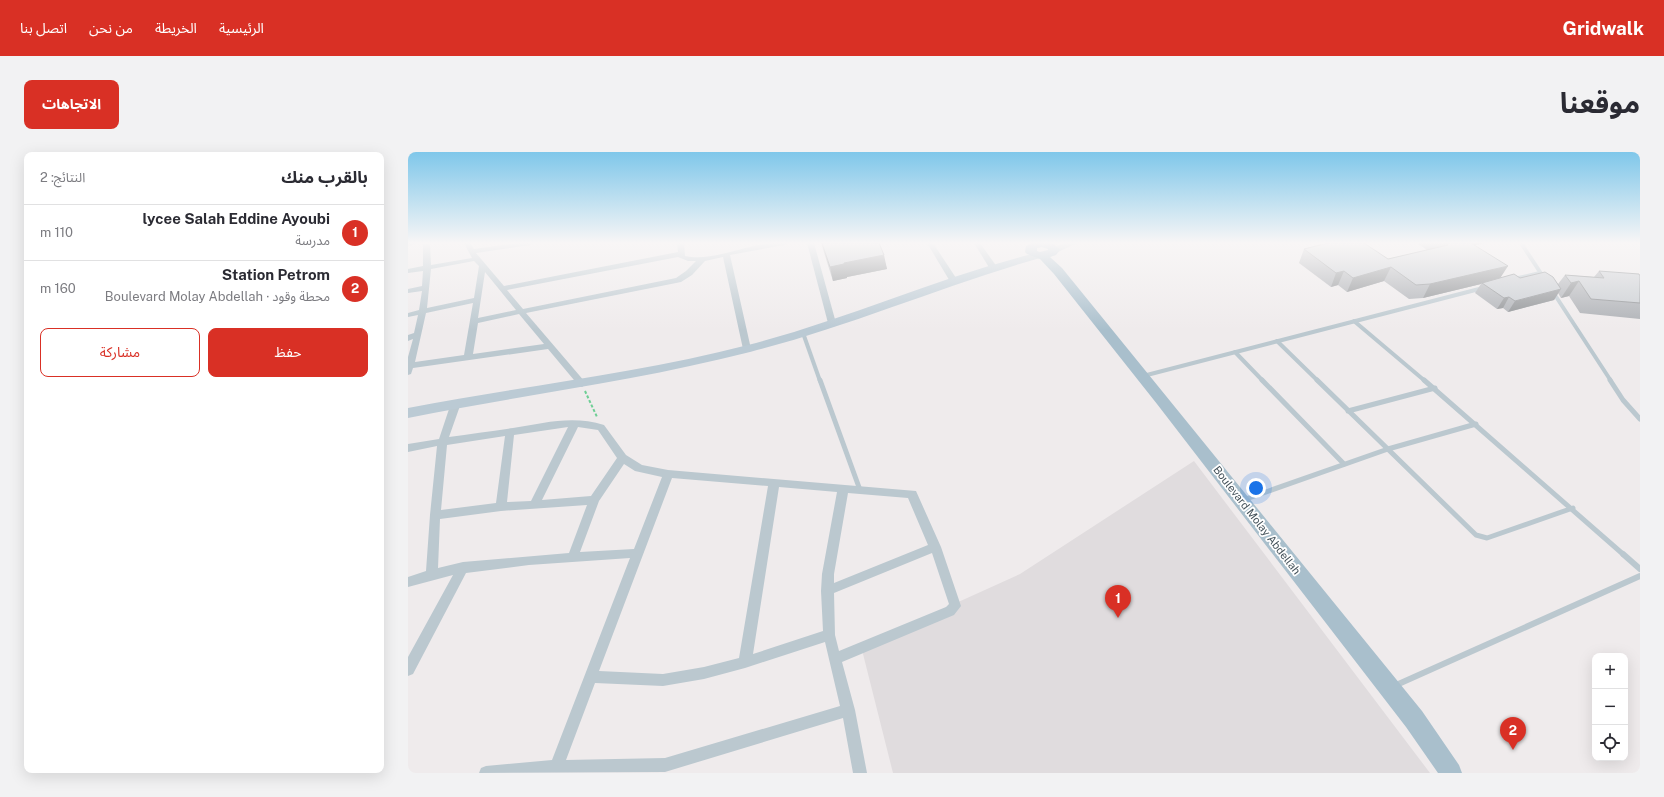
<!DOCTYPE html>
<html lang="ar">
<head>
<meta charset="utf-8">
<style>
	body { margin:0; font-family:"Public Sans","Noto Sans Arabic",sans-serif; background:#f2f2f3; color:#2b2b33; direction:rtl }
	.controls { position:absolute; right:12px; bottom:12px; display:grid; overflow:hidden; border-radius:8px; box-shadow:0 4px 16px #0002 }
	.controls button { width:36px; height:36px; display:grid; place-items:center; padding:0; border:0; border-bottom:1px solid #e1e1e2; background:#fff; color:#2b2b33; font:20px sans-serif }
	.you { position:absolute; left:848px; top:336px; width:14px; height:14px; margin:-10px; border:3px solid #fff; border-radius:50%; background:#1a73e8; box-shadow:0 0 0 6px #1a73e833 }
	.badge { display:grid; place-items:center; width:26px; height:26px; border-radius:50%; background:#d93025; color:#fff; font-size:13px; font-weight:700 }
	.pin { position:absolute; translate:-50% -33px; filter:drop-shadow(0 1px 2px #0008) }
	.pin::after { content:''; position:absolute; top:21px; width:14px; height:12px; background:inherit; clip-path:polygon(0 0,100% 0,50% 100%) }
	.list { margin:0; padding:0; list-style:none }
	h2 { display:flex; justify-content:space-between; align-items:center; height:52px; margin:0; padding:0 16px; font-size:17px }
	h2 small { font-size:13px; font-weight:400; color:#7c7c81 }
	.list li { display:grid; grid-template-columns:26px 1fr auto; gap:12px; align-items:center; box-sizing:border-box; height:56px; padding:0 16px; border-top:1px solid #e1e1e2 }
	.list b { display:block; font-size:15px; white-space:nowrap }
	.list p { margin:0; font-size:13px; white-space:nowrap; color:#7c7c81 }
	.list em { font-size:13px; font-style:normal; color:#7c7c81 }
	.actions { display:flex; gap:8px; padding:12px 16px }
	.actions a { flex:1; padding:9px 0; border:1px solid #d93025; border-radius:8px; text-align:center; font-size:14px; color:#d93025 }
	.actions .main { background:#d93025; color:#fff }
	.icon { flex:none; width:22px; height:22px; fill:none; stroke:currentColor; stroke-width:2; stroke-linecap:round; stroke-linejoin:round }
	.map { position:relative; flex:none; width:1232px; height:621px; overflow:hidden; direction:ltr; border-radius:8px }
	header { display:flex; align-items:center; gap:24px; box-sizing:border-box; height:56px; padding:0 20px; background:#d93025; color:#fff }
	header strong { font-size:19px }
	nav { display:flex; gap:22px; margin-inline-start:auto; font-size:14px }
	.intro { display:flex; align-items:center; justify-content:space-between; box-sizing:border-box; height:96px; padding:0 24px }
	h1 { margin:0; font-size:28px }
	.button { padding:10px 18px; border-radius:8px; background:#d93025; color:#fff; font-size:14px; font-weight:700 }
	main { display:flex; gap:24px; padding:0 24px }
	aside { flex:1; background:#fff; border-radius:8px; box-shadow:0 4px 16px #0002 }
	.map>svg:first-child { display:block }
	.education { fill:#e0dcde }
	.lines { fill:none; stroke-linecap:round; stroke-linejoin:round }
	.path { stroke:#6dce94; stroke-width:2; stroke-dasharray:3 2; stroke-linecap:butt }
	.lane-far2 { stroke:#bbc8cf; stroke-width:4 }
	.lane-far1 { stroke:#bbc8cf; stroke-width:5 }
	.lane { stroke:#bbc8cf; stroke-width:6 }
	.street { fill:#bbc8cf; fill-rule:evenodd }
	.secondary { fill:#bbcad4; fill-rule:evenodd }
	.primary { fill:#a9bfcc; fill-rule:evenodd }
	.wall { fill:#acafb4 }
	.shaded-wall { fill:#8c8f92 }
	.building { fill:#c8ccd1; stroke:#8c8f92 }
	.labels { text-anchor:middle; stroke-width:3.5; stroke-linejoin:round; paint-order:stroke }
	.street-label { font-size:11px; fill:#435159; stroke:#fff }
</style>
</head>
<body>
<header>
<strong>Gridwalk</strong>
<nav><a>الرئيسية</a><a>الخريطة</a><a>من نحن</a><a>اتصل بنا</a></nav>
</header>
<div class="intro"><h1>موقعنا</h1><a class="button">الاتجاهات</a></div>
<main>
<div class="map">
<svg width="1232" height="621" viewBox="0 0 1232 621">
	<rect width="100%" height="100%" fill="#efebec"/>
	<path class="education" d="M786,309L1022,621H485L453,494L612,422Z"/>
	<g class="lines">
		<path class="path" d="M177,239L189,265"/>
		<g class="lane-far2">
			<path d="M1113,91L1134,123"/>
			<path d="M1106,127L1132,121"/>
			<path d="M1145,140L1203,229"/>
			<path d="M946,169L1017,229"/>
			<path d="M395,181L412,229"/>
			<path d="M869,189L910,229"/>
			<path d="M827,200L855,229"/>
			<path d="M735,224L1075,136"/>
		</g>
		<g class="lane-far1">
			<path d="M412,228L452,338"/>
			<path d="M854,228L936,312"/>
			<path d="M909,228L1068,383L1079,386L1165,356"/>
			<path d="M1016,228L1216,403"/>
			<path d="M1202,228L1215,248L1232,267"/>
			<path d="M940,259L1027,236"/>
			<path d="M835,348L980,297L1068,272"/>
		</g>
		<g class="lane">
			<path d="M1215,402L1232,417"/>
			<path d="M986,534L1232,424"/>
		</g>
		<g class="street">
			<path d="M0,91H11L0,94Z"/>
			<path d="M13,91L22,92L23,113L64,106L56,91H62L66,97L110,91H125L122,93L68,101L96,134L270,100L269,91H276L277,104C308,111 348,87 380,91L376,93L322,103L343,197L342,199L339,200L335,197L315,105L297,109L284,123L273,130L118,161L177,230L178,232L174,235L171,234L140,197L5,216L3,222L0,223V205L5,187L0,189V183L6,181L10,163L0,165V161L11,158L14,139L0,141V137L14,134L15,119L0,121V117L15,114V93ZM270,105L280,109H288L278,119L268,126L115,157L99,138ZM66,109L71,114L66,146L19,156L23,117ZM77,120L108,158L70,166ZM65,151L56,203L7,210L18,161ZM111,162L136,192L65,202L70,171Z"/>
			<path d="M399,91H406L428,171L427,173H421L420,171Z"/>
			<path d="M519,91H525L550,129L549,131H543Z"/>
			<path d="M566,91H572L589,115L588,117H582Z"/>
			<path d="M48,248L53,251L41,285C62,282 84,279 105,276C136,271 165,263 196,273L218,303L234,313L260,318L508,339L533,395L553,454L546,463L434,510L447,558L459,621H445L435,566L257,620L71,621L73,616L78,614L144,608L222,406L121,413L58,421L5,522L0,524V505L45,423L0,435V425L18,419L22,363L29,294L0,300V292L31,287L43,251ZM160,275L123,349L99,350L106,283ZM170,275L190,278L209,306L183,344L134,348ZM97,284L88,351L33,358L39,293ZM216,312L227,319L254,325L226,397L172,400L191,349ZM264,326L360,334L331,506L296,515L255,522L191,519ZM371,335L429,340L414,422L413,439L415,479L345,502ZM440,341L500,346L520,393L426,431V422ZM179,353L161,401L55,410L30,416L32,367L93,359ZM524,401L541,452L538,455L431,499L427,483L426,441ZM417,490L432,554L257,606L158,608L187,531L255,534L296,527L337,516Z"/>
		</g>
		<g class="secondary">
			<path d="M656,91H669L650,100H642L641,98Z"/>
			<path d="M628,101L632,102L633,104L632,106C534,134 440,175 342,200C229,229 114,243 0,266V256C113,234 228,222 340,193C437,168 530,125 628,101Z"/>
		</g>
		<path class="primary" d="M624,91C634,91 645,88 652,98L648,103L642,105L654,116L1014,559L1051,613L1054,621H1030L998,575L749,252L646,122L632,107L619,102L617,100L618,94ZM634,95L640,97V98L632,100L629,99V96Z"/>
	</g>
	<g class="wall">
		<path d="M413,91H471L479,117L439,125V126L425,129Z"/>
		<path d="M1009,91H1077L1067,93L1093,126H1112L1150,132L1157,123L1186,125L1191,119L1232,124V167L1172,161L1161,144L1153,146L1150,141L1146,148L1100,160L1095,156L1089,157L1067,141L1073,132L1015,146L1001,147L976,129L939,140L930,133L923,135L891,111L896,97L980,107L1019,98Z"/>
	</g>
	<g class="shaded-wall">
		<path d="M1050,91H1077L1046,98Z"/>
		<path d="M476,103L479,117L439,125V126L425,129L422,115L436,111Z"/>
		<path d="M1100,114L1091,128L1074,131L1073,132L1015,146L1022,132Z"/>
		<path d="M983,115L976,129L939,140L945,126Z"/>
		<path d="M936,119L930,133L923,135L928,121Z"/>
		<path d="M1171,129L1161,144L1153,146L1163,131Z"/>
		<path d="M1153,137L1146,148L1100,160L1107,149Z"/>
		<path d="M1101,145L1095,156L1089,157L1096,146Z"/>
	</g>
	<g class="building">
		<path d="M414,91H471L476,103L436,111V112L422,115Z"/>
		<path d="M920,91H956L980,107L1040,93L1036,91H1063L1100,114L1022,132L1008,133L983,115L945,126L936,119L928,121L896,97Z"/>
		<path d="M1191,119L1231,122L1232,124V151L1183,147L1171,129L1163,131L1157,123L1196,126Z"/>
		<path d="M1137,120L1145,125L1153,137L1107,149L1101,145L1096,146L1074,131L1106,122L1112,126Z"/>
	</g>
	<linearGradient id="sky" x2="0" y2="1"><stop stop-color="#7fc7ea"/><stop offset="0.51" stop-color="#f8f6f6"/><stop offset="1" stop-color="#f8f6f6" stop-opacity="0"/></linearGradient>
	<rect width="1232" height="178" fill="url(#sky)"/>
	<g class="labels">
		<g class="street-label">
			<text transform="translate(849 368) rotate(52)" y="4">Boulevard Molay Abdellah</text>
		</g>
	</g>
</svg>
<div class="controls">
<button>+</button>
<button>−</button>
<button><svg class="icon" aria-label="locate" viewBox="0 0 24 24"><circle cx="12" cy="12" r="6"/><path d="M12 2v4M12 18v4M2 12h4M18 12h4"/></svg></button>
</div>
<div class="you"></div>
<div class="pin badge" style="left:710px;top:466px">1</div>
<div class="pin badge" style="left:1105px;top:598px">2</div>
</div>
<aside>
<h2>بالقرب منك<small>النتائج: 2</small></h2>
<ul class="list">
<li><span class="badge">1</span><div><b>lycee Salah Eddine Ayoubi</b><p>مدرسة</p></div><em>110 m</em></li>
<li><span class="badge">2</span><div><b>Station Petrom</b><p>محطة وقود · Boulevard Molay Abdellah</p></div><em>160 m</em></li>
</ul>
<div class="actions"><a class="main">حفظ</a><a>مشاركة</a></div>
</aside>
</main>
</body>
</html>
